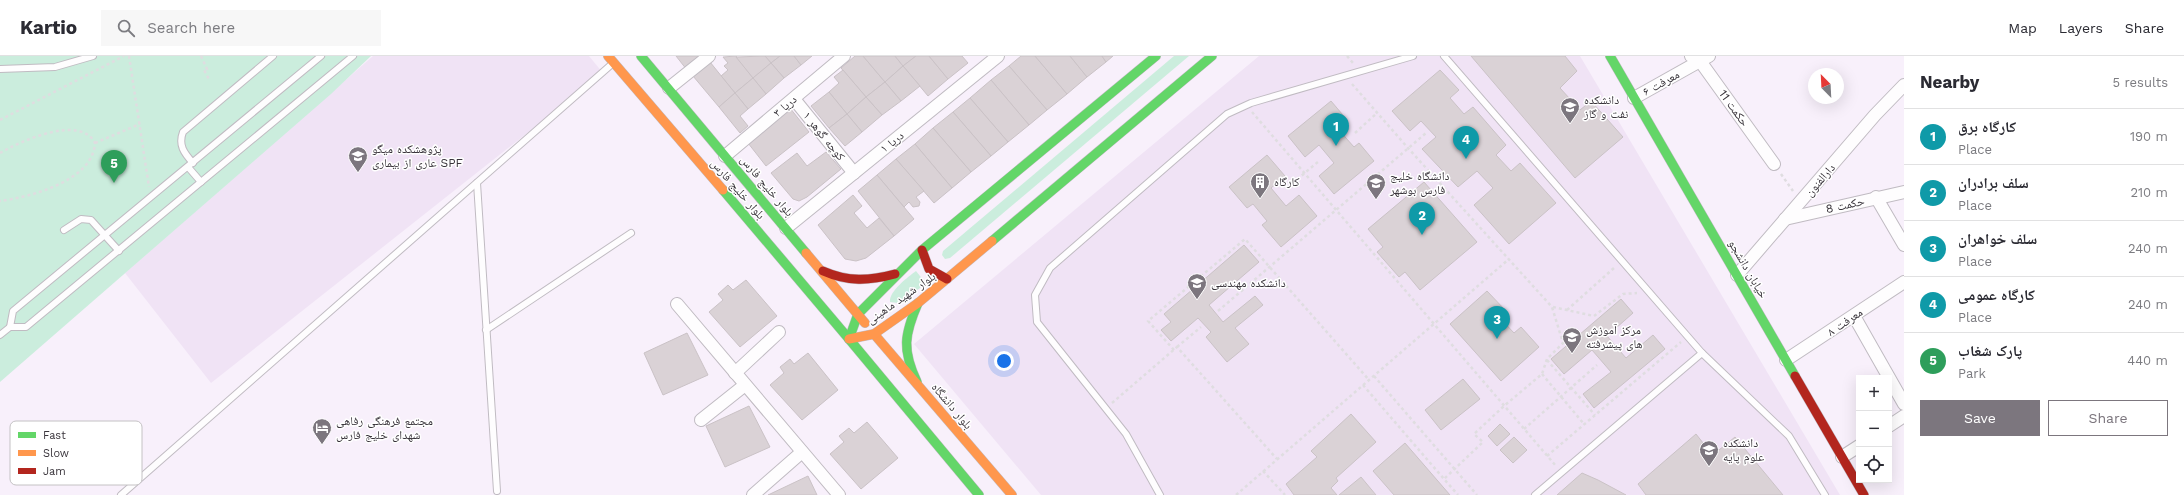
<!DOCTYPE html>
<html lang="en">
<head>
<meta charset="utf-8">
<style>
	body { margin:0; font-family:"Work Sans","Noto Naskh Arabic",sans-serif; background:#f7f7f7; color:#2b2b33 }
	.controls { position:absolute; right:12px; bottom:12px; display:grid; overflow:hidden; border-radius:0px; box-shadow:0 4px 16px #0002 }
	.controls button { width:36px; height:36px; display:grid; place-items:center; padding:0; border:0; border-bottom:1px solid #e1e1e2; background:#fff; color:#2b2b33; font:20px sans-serif }
	.compass { position:absolute; left:1808px; top:12px; width:36px; height:36px; border-radius:50%; background:#fff; box-shadow:0 4px 16px #0002; rotate:336deg }
	.you { position:absolute; left:1004px; top:305px; width:14px; height:14px; margin:-10px; border:3px solid #fff; border-radius:50%; background:#1a73e8; box-shadow:0 0 0 6px #1a73e833 }
	.badge { display:grid; place-items:center; width:26px; height:26px; border-radius:50%; background:#7c767e; color:#fff; font-size:13px; font-weight:700 }
	.pin { position:absolute; translate:-50% -33px; filter:drop-shadow(0 1px 2px #0008) }
	.pin::after { content:''; position:absolute; top:21px; width:14px; height:12px; background:inherit; clip-path:polygon(0 0,100% 0,50% 100%) }
	.list { margin:0; padding:0; list-style:none }
	h2 { display:flex; justify-content:space-between; align-items:center; height:52px; margin:0; padding:0 16px; font-size:17px }
	h2 small { font-size:13px; font-weight:400; color:#7c7c81 }
	.list li { display:grid; grid-template-columns:26px 1fr auto; gap:12px; align-items:center; box-sizing:border-box; height:56px; padding:0 16px; border-top:1px solid #e1e1e2 }
	.list b { display:block; font-size:15px; white-space:nowrap }
	.list p { margin:0; font-size:13px; white-space:nowrap; color:#7c7c81 }
	.list em { font-size:13px; font-style:normal; color:#7c7c81 }
	.actions { display:flex; gap:8px; padding:12px 16px }
	.actions a { flex:1; padding:9px 0; border:1px solid #7c767e; border-radius:0px; text-align:center; font-size:14px; color:#7c767e }
	.actions .main { background:#7c767e; color:#fff }
	.icon { flex:none; width:22px; height:22px; fill:none; stroke:currentColor; stroke-width:2; stroke-linecap:round; stroke-linejoin:round }
	.map { position:relative; flex:none; width:1904px; height:439px; overflow:hidden }
	header { display:flex; align-items:center; gap:24px; box-sizing:border-box; height:56px; padding:0 20px; background:#fff; border-bottom:1px solid #e1e1e2 }
	header strong { font-size:19px }
	nav { display:flex; gap:22px; margin-inline-start:auto; font-size:14px }
	.search { width:280px; height:36px; background:#f7f7f7; display:flex; align-items:center; gap:10px; box-sizing:border-box; padding:0 14px; border-radius:0px; color:#7c7c81; font-size:15px }
	main { display:flex }
	aside { flex:1; background:#fff }
	.map>svg:first-child { display:block }
	.built { fill:#f0e3f5 }
	.green { fill:#cbeddd }
	.building { fill:#dad2d6; stroke:#cac2c6 }
	.lines { fill:none; stroke-linecap:round; stroke-linejoin:round }
	.lane-casing { stroke:#c0bbc2; stroke-width:8 }
	.street-casing { stroke:#c0bbc2; stroke-width:14 }
	.fast-casing { stroke:#c0bbc2; stroke-width:10 }
	.slow-casing { stroke:#c0bbc2; stroke-width:10 }
	.jam-casing { stroke:#c0bbc2; stroke-width:10 }
	.path { stroke:#dfdde0; stroke-width:2.5; stroke-dasharray:3 3; stroke-linecap:butt }
	.lane { stroke:#fefdfe; stroke-width:6 }
	.street { stroke:#fefdfe; stroke-width:12 }
	.fast { stroke:#63d668; stroke-width:9 }
	.slow { stroke:#ff974d; stroke-width:9 }
	.jam { stroke:#b3261e; stroke-width:9 }
	.labels { text-anchor:middle; stroke-width:3; stroke-linejoin:round; paint-order:stroke }
	.street-label { font-size:12px; fill:#39343b; stroke:#fff }
	.poi-label { font-size:12px; fill:#39343b; stroke:#fff; text-anchor:start }
	.key { fill:#fff; stroke:#c4c2c4; stroke-width:1 }
	.key-label { font-size:11px; fill:#39343b }
</style>
</head>
<body>
<header>
<strong>Kartio</strong>
<div class="search"><svg class="icon" aria-label="search" viewBox="0 0 24 24"><circle cx="10" cy="10" r="6"/><path d="M15 15l6 6"/></svg>Search here</div>
<nav><a>Map</a><a>Layers</a><a>Share</a></nav>
</header>
<main>
<div class="map">
<svg width="1904" height="439" viewBox="0 0 1904 439">
	<rect width="100%" height="100%" fill="#f8f0fb"/>
	<g class="built">
		<path d="M373,0H589L603,17L211,327L125,217Z"/>
		<path d="M1259,0H1580L1840,439H1041L914,288Z"/>
	</g>
	<g class="green">
		<path d="M0,0H371L331,38L0,326Z"/>
		<path d="M1174,0H1189L950,202L945,203L942,199L943,195Z"/>
		<path d="M916,215L924,225L920,232L898,247L890,246C889,235 908,221 916,215Z"/>
	</g>
	<g class="building">
		<path d="M676,0H704L687,14Z"/>
		<path d="M736,0L753,22L735,37L721,20L728,14L724,10L728,7L723,1Z"/>
		<path d="M765,0H780L771,7Z"/>
		<path d="M765,0L771,7L753,22L736,1Z"/>
		<path d="M780,0H794L801,9L784,22L771,7Z"/>
		<path d="M794,0H812L801,9Z"/>
		<path d="M855,0H863L885,26L866,41L841,12Z"/>
		<path d="M863,0H895L903,10L885,26Z"/>
		<path d="M895,0H916L903,10Z"/>
		<path d="M916,0H929L948,23L928,40L903,10Z"/>
		<path d="M929,0H962L968,7L948,23Z"/>
		<path d="M1021,0H1035L1067,38L1047,54L1009,10Z"/>
		<path d="M1035,0H1070L1087,21L1067,38Z"/>
		<path d="M1070,0H1102L1106,6L1087,21Z"/>
		<path d="M1102,0H1113L1106,6Z"/>
		<path d="M1471,0H1565L1577,15L1560,32L1580,54L1591,45L1623,81L1575,122Z"/>
		<path d="M710,6L735,37L719,51L693,20Z"/>
		<path d="M771,7L784,22L766,38L753,22Z"/>
		<path d="M903,10L920,30L901,45L885,26Z"/>
		<path d="M1009,10L1047,54L1029,69L991,24Z"/>
		<path d="M843,14L866,41L847,58L829,36L839,27L834,21Z"/>
		<path d="M1440,14L1459,34L1450,42L1464,58L1473,51L1506,89L1496,99L1511,115L1520,107L1556,147L1509,188L1474,149L1493,132L1477,115L1458,131L1422,93L1436,81L1421,65L1410,75L1392,55Z"/>
		<path d="M753,22L766,38L748,53L735,37Z"/>
		<path d="M991,24L1029,69L1008,86L970,42Z"/>
		<path d="M885,26L901,45L882,59L866,41Z"/>
		<path d="M829,36L847,58L829,72L811,50Z"/>
		<path d="M735,37L748,53L740,60L748,70L740,77L719,51Z"/>
		<path d="M866,41L882,59L862,76L847,58Z"/>
		<path d="M970,42L1008,86L991,100L953,56Z"/>
		<path d="M1331,45L1348,65L1338,73L1354,91L1359,87L1374,105L1334,138L1319,120L1334,107L1319,89L1305,101L1288,80Z"/>
		<path d="M790,52L809,76L766,110L748,87Z"/>
		<path d="M953,56L991,100L971,116L933,72Z"/>
		<path d="M847,58L862,76L845,90L829,72Z"/>
		<path d="M933,72L971,116L952,132L915,88Z"/>
		<path d="M915,88L952,132L934,147L896,103Z"/>
		<path d="M826,96L841,113L807,141L799,145L793,143L771,117L797,97L807,110Z"/>
		<path d="M1267,99L1285,120L1271,132L1286,150L1299,139L1317,160L1281,191L1262,169L1267,165L1253,148L1247,152L1229,131Z"/>
		<path d="M896,103L924,135L916,141L920,146L919,150L913,151L909,146L904,151L877,119Z"/>
		<path d="M877,119L914,163L894,180L858,135Z"/>
		<path d="M1424,126L1477,186L1420,234L1405,216L1399,221L1377,196L1383,191L1368,173Z"/>
		<path d="M853,139L862,150L854,157L867,172L879,162L894,180L866,202L856,205L845,203L818,169Z"/>
		<path d="M1244,189L1259,206L1209,249L1223,266L1255,240L1263,249L1235,272L1249,288L1227,306L1206,281L1211,276L1198,262L1171,285L1161,274L1171,266L1164,258Z"/>
		<path d="M746,224L777,260L740,291L709,256L723,244L718,238L728,229L733,234Z"/>
		<path d="M1487,235L1506,255L1499,261L1514,277L1521,271L1539,291L1501,325L1450,268Z"/>
		<path d="M1621,243L1633,257L1607,280L1626,302L1653,279L1665,293L1594,352L1583,338L1611,316L1592,294L1564,318L1551,303Z"/>
		<path d="M687,277L708,319L663,339L644,297Z"/>
		<path d="M808,297L838,334L802,364L770,329L784,317L780,311L790,303L794,308Z"/>
		<path d="M1463,323L1480,343L1441,374L1425,354Z"/>
		<path d="M749,350L770,391L725,411L706,370Z"/>
		<path d="M1351,358L1376,386L1336,422L1338,425L1331,432L1337,439H1294L1286,428L1317,401L1311,395Z"/>
		<path d="M867,366L898,402L861,433L830,398L844,386L839,380L849,372L854,377Z"/>
		<path d="M1500,368L1510,378L1497,390L1488,380Z"/>
		<path d="M1696,378L1707,392L1719,394L1735,381L1783,439H1646L1638,428Z"/>
		<path d="M1514,381L1527,394L1513,407L1500,394Z"/>
		<path d="M1405,387L1450,439H1394L1373,415Z"/>
		<path d="M1582,417L1598,424L1626,439H1557Z"/>
		<path d="M808,420L817,439H768Z"/>
		<path d="M1361,421L1376,439H1339Z"/>
	</g>
	<g class="lines">
		<g class="lane-casing">
			<g id="lane">
				<path d="M1444,0L1702,297L1535,439"/>
				<path d="M0,13L55,11L93,0"/>
				<path d="M193,107C184,97 178,89 183,76L273,0"/>
				<path d="M188,111L201,126"/>
				<path d="M477,127L497,435"/>
				<path d="M64,174L81,163L91,164L119,195"/>
				<path d="M10,271L13,255L321,0"/>
				<path d="M486,274L631,177"/>
				<path d="M0,279L10,271H26L353,0"/>
				<path d="M1702,297L1789,380L1825,439"/>
				<path d="M121,439L612,8"/>
				<path d="M1160,439L1126,378L1037,266L1035,239L1050,212L1227,58L1251,47L1413,0"/>
			</g>
		</g>
		<g class="street-casing">
			<g id="street">
				<path d="M1691,0L1700,5L1774,108"/>
				<path d="M669,32L709,0"/>
				<path d="M1634,42L1709,0"/>
				<path d="M794,43L854,117"/>
				<path d="M725,100L844,0"/>
				<path d="M1876,141L1904,189"/>
				<path d="M1785,163L1904,136"/>
				<path d="M786,172L998,0"/>
				<path d="M1737,219L1875,59L1904,29"/>
				<path d="M677,248L839,439"/>
				<path d="M1854,260L1904,348"/>
				<path d="M1786,304L1904,226"/>
				<path d="M735,317L779,276"/>
				<path d="M701,364L745,329"/>
				<path d="M1889,370L1904,360"/>
				<path d="M1842,401L1859,390"/>
				<path d="M753,439L802,396"/>
			</g>
		</g>
		<g class="fast-casing">
			<g id="fast">
				<path d="M641,0L806,197"/>
				<path d="M1610,0L1795,320"/>
				<path d="M723,134L849,283"/>
				<path d="M992,185L1212,0"/>
				<path d="M849,283L979,439"/>
				<path d="M849,283L858,258L922,194L1156,0"/>
				<path d="M917,326C902,294 904,279 918,247"/>
			</g>
		</g>
		<g class="slow-casing">
			<g id="slow">
				<path d="M608,0L723,134"/>
				<path d="M806,197L865,267"/>
				<path d="M874,278L1012,439"/>
				<path d="M849,283L874,278L918,247L992,185"/>
			</g>
		</g>
		<g class="jam-casing">
			<g id="jam">
				<path d="M922,194L929,213L947,223"/>
				<path d="M823,215C848,226 869,225 895,218"/>
				<path d="M1795,320L1864,439"/>
			</g>
		</g>
		<g class="path">
			<path d="M129,0L149,131"/>
			<path d="M201,0L207,13L204,14L210,25"/>
			<path d="M1347,0L1353,7"/>
			<path d="M1352,28L1408,92L1552,251L1563,287L1547,303L1542,318L1504,350L1474,378L1483,386L1444,423L1458,439"/>
			<path d="M1252,56L1556,410"/>
			<path d="M0,64L124,0"/>
			<path d="M1355,77L1377,57"/>
			<path d="M95,87L140,68"/>
			<path d="M0,97C21,85 80,58 95,87C93,125 30,141 0,145"/>
			<path d="M1781,118L1793,135"/>
			<path d="M1288,131L1319,105"/>
			<path d="M1553,251L1594,260L1623,238L1637,237"/>
			<path d="M1567,254L1615,211"/>
			<path d="M1218,255L1426,77"/>
			<path d="M1177,291L1201,271"/>
			<path d="M1174,294L1148,265L1245,183L1369,324"/>
			<path d="M1547,304L1595,359"/>
			<path d="M1542,318L1584,368"/>
			<path d="M1374,320L1477,439"/>
			<path d="M1363,329L1444,423"/>
			<path d="M1112,347L1177,291L1277,403"/>
			<path d="M1524,373L1597,309"/>
			<path d="M1547,400L1681,286"/>
			<path d="M1263,415L1285,439"/>
			<path d="M1236,439L1509,203"/>
		</g>
		<use href="#lane" class="lane"/>
		<use href="#street" class="street"/>
		<use href="#fast" class="fast"/>
		<use href="#slow" class="slow"/>
		<use href="#jam" class="jam"/>
	</g>
	<defs>
		<g id="university-pin" transform="scale(1)"><path d="M0 17L-7.5 6A9.5 9.5 0 1 1 7.5 6Z" fill="#7c767e" stroke="#fff"/><path d="M0-5L7-2L0 1L-7-2ZM-4 1L0 2.5L4 1V4Q0 6-4 4Z" fill="#fff"/></g>
		<g id="building-pin" transform="scale(1)"><path d="M0 17L-7.5 6A9.5 9.5 0 1 1 7.5 6Z" fill="#7c767e" stroke="#fff"/><path d="M-4-6H4V6H1V3H-1V6H-4ZM-2.5-4.3h1.7v1.8h-1.7ZM.8-4.3h1.7v1.8H.8ZM-2.5-1h1.7V.8h-1.7ZM.8-1h1.7V.8H.8Z" fill="#fff"/></g>
		<g id="hotel-pin" transform="scale(1)"><path d="M0 17L-7.5 6A9.5 9.5 0 1 1 7.5 6Z" fill="#7c767e" stroke="#fff"/><path d="M-6-4.5h1.5V1H6V5H4.5V3h-9V5H-6ZM-4 0a1.8 1.8 0 1 1 3.6 0ZM.5 0V-2.5h3Q6-2.5 6 0Z" fill="#fff"/></g>
	</defs>
	<g fill-rule="evenodd">
		<use href="#university-pin" x="1570" y="51"/>
		<use href="#university-pin" x="358" y="100"/>
		<use href="#building-pin" x="1260" y="126"/>
		<use href="#university-pin" x="1376" y="127"/>
		<use href="#university-pin" x="1197" y="227"/>
		<use href="#university-pin" x="1572" y="281"/>
		<use href="#hotel-pin" x="322" y="372"/>
		<use href="#university-pin" x="1709" y="394"/>
	</g>
	<g class="labels">
		<g class="street-label">
			<text transform="translate(1661 27) rotate(-29)" y="4">معرفت ۶</text>
			<text transform="translate(785 50) rotate(-40)" y="4">دریا ۳</text>
			<text transform="translate(1734 52) rotate(54)" y="4">حکمت 11</text>
			<text transform="translate(824 80) rotate(51)" y="4">کوچه گوهر ۱</text>
			<text transform="translate(892 86) rotate(-39)" y="4">دریا ۱</text>
			<text transform="translate(1820 124) rotate(-49)" y="4">دارالفنون</text>
			<text transform="translate(767 130) rotate(50)" y="4">بلوار خلیج‌ فارس</text>
			<text transform="translate(738 133) rotate(49)" y="4">بلوار خلیج ‌فارس</text>
			<text transform="translate(1845 149) rotate(-13)" y="4">حکمت 8</text>
			<text transform="translate(1748 213) rotate(60)" y="4">خیابان دانشجو</text>
			<text transform="translate(901 242) rotate(-35)" y="4">بلوار شهید ماهینی</text>
			<text transform="translate(1845 266) rotate(-34)" y="4">معرفت ۸</text>
			<text transform="translate(952 350) rotate(50)" y="4">بلوار دانشگاه</text>
		</g>
		<g class="poi-label">
			<text x="1584" y="48">دانشکده<tspan x="1584" dy="14">نفت و گاز</tspan></text>
			<text x="372" y="97">پژوهشکده میگو<tspan x="372" dy="14">عاری از بیماری SPF</tspan></text>
			<text x="1390" y="124">دانشگاه خلیج<tspan x="1390" dy="14">فارس بوشهر</tspan></text>
			<text x="1274" y="130">کارگاه</text>
			<text x="1211" y="231">دانشکده مهندسی</text>
			<text x="1586" y="278">مرکز آموزش<tspan x="1586" dy="14">های پیشرفته</tspan></text>
			<text x="336" y="369">مجتمع فرهنگی رفاهی<tspan x="336" dy="14">شهدای خلیج فارس</tspan></text>
			<text x="1723" y="391">دانشکده<tspan x="1723" dy="14">علوم پایه</tspan></text>
		</g>
	</g>
	<rect x="10" y="365" width="132" height="64" rx="6" class="key"/>
	<rect x="18" y="376" width="18" height="6" fill="#63d668"/>
	<rect x="18" y="394" width="18" height="6" fill="#ff974d"/>
	<rect x="18" y="412" width="18" height="6" fill="#b3261e"/>
	<g class="key-label">
		<text x="43" y="383">Fast</text>
		<text x="43" y="401">Slow</text>
		<text x="43" y="419">Jam</text>
	</g>
</svg>
<div class="controls">
<button>+</button>
<button>−</button>
<button><svg class="icon" aria-label="locate" viewBox="0 0 24 24"><circle cx="12" cy="12" r="6"/><path d="M12 2v4M12 18v4M2 12h4M18 12h4"/></svg></button>
</div>
<svg class="compass" viewBox="-18 -18 36 36"><path d="M0-13l5 13h-10z" fill="#e53935"/><path d="M0 13l5-13h-10z" fill="#7c7c81"/></svg>
<div class="you"></div>
<div class="pin badge" style="left:1336px;top:90px;background:#0f9aa8">1</div>
<div class="pin badge" style="left:1422px;top:179px;background:#0f9aa8">2</div>
<div class="pin badge" style="left:1497px;top:283px;background:#0f9aa8">3</div>
<div class="pin badge" style="left:1466px;top:103px;background:#0f9aa8">4</div>
<div class="pin badge" style="left:114px;top:127px;background:#2e9e5b">5</div>
</div>
<aside>
<h2>Nearby<small>5 results</small></h2>
<ul class="list">
<li><span class="badge" style="background:#0f9aa8">1</span><div><b>کارگاه برق</b><p>Place</p></div><em>190 m</em></li>
<li><span class="badge" style="background:#0f9aa8">2</span><div><b>سلف برادران</b><p>Place</p></div><em>210 m</em></li>
<li><span class="badge" style="background:#0f9aa8">3</span><div><b>سلف خواهران</b><p>Place</p></div><em>240 m</em></li>
<li><span class="badge" style="background:#0f9aa8">4</span><div><b>کارگاه عمومی</b><p>Place</p></div><em>240 m</em></li>
<li><span class="badge" style="background:#2e9e5b">5</span><div><b>پارک شغاب</b><p>Park</p></div><em>440 m</em></li>
</ul>
<div class="actions"><a class="main">Save</a><a>Share</a></div>
</aside>
</main>
</body>
</html>
